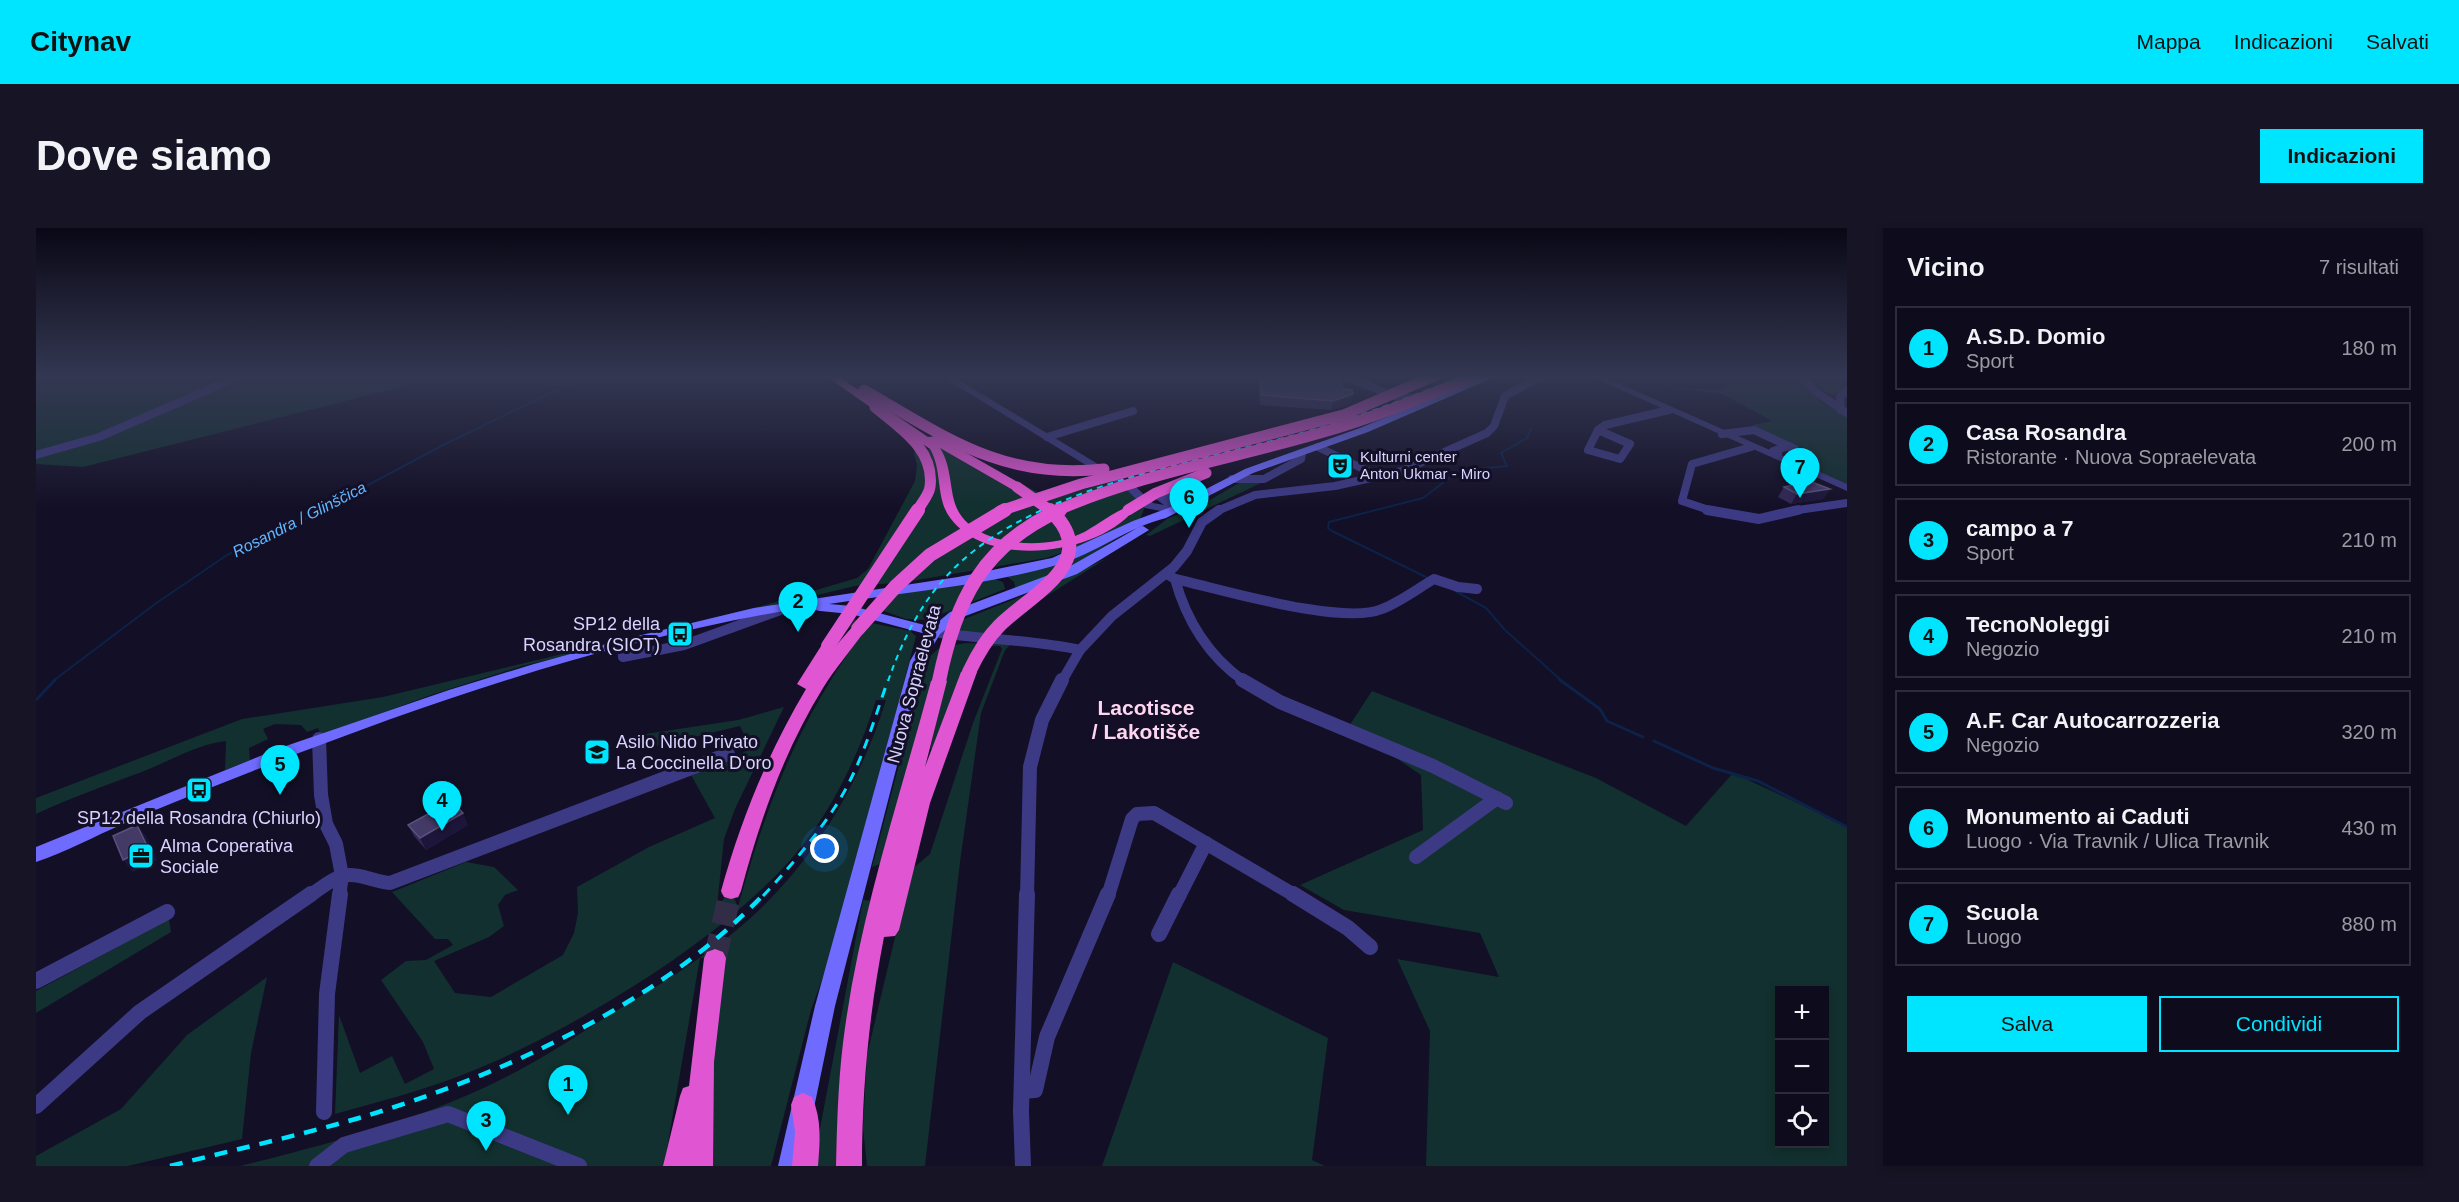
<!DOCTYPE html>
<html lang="it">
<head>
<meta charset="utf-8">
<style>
	body { margin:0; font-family:Helvetica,sans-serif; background:#171425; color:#f1f3f6 }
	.controls { position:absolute; right:18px; bottom:18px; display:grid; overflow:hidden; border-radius:0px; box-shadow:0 3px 9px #0003 }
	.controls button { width:54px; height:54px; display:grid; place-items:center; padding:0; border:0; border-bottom:2px solid #2e2b3b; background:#0e0b1c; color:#f1f3f6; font:30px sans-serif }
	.you { position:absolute; left:789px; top:621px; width:21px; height:21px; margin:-15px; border:4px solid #fff; border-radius:50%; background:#1a73e8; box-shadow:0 0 0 9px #1a73e833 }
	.badge { display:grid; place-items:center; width:39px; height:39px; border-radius:50%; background:#00e5ff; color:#111; font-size:20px; font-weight:700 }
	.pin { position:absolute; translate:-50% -50px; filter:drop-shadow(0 2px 3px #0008) }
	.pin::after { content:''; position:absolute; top:32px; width:21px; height:18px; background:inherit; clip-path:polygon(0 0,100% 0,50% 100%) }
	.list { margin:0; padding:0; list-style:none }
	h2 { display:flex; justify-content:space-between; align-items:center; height:78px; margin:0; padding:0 24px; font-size:26px }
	h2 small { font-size:20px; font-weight:400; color:#9b9ba3 }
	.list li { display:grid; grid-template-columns:39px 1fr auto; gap:18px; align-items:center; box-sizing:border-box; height:84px; margin:0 12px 12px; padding:0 12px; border:2px solid #2e2b3b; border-radius:0px }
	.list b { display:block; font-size:22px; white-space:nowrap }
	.list p { margin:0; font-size:20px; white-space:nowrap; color:#9b9ba3 }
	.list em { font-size:20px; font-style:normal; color:#9b9ba3 }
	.actions { display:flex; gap:12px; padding:18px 24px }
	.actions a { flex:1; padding:14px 0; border:2px solid #00e5ff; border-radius:0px; text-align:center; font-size:21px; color:#00e5ff }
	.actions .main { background:#00e5ff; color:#111 }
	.icon { flex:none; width:33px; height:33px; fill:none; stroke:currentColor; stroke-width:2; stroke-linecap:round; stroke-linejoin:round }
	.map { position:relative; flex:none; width:1811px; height:938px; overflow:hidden; border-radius:0px }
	header { display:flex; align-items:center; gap:36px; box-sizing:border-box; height:84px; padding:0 30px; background:#00e5ff; color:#111 }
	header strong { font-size:28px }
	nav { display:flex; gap:33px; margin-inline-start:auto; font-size:21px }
	.intro { display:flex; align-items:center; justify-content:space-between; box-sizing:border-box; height:144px; padding:0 36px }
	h1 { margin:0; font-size:42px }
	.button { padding:15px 27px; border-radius:0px; background:#00e5ff; color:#111; font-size:21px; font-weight:700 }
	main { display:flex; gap:36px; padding:0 36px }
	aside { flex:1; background:#0e0b1c; border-radius:0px; box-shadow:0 3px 9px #0003 }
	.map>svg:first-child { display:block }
	.green { fill:#12302f; fill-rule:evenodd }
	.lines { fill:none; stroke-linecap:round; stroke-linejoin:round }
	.stream-far1 { stroke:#0c2248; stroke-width:2 }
	.stream { stroke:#0c2248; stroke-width:3 }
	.trunk-tunnel-far1 { stroke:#312d47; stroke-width:18; stroke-dasharray:18 9; stroke-linecap:butt }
	.trunk-tunnel { stroke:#312d47; stroke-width:23; stroke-dasharray:23 11; stroke-linecap:butt }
	.minor-far3 { stroke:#3d3a85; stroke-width:8 }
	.minor-far2 { stroke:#3d3a85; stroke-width:10 }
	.minor-far1 { stroke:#3d3a85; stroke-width:14 }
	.minor { stroke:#3d3a85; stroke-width:16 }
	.tertiary { fill:#3d3a85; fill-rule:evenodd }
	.secondary { fill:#6f6bff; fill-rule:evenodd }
	.trunk { fill:#e055d1; fill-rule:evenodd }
	.rail-far2 { stroke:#00e5ff; stroke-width:2; stroke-dasharray:6 5; stroke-linecap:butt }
	.rail-far1 { stroke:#00e5ff; stroke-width:3; stroke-dasharray:10 8; stroke-linecap:butt }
	.rail { stroke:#00e5ff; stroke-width:4.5; stroke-dasharray:13 10; stroke-linecap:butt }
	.trunk-bridge-far1 { stroke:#e055d1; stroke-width:11 }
	.trunk-bridge { stroke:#e055d1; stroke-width:14 }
	.wall { fill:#312854 }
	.shaded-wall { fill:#1d163a }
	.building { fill:#433a66; stroke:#5a527e; stroke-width:1.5 }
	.labels { text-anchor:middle; stroke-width:6; stroke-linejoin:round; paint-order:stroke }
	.far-poi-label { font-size:15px; fill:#d9d4ff; stroke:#130f26; text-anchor:start }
	.far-water-label { font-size:16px; font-style:italic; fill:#62b6ff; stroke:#130f26 }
	.poi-label { font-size:18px; fill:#d9d4ff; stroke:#130f26; text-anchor:start }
	.street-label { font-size:18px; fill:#d9d4ff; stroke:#130f26 }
	.quarter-label { font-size:21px; font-weight:bold; fill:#ffd6f0; stroke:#130f26 }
</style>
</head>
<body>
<header>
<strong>Citynav</strong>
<nav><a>Mappa</a><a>Indicazioni</a><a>Salvati</a></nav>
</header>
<div class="intro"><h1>Dove siamo</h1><a class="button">Indicazioni</a></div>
<main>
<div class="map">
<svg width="1811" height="938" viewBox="0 0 1811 938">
	<rect width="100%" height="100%" fill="#130f26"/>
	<g class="green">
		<path d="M0,148H408L47,239L0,236Z"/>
		<path d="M467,148H567C536,164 499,157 467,148Z"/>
		<path d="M1598,148L1643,160L1682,162L1699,153L1684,148H1760L1784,173L1811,188V257L1750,232L1775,226L1716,197L1736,193L1687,166L1643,161Z"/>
		<path d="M1774,148H1811V158L1799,167C1787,166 1781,158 1774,148Z"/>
		<path d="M912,218L1015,271L1076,253L1091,262L1109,279L1104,291L1040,320L1010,330L870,354L819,358L486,438L398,466L285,507L282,500L271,504L265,497L239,496L227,501L232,511L213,520L214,532L189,542L190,513C160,516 131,535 103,545C68,558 34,570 0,586V570L206,491L347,469L726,378L821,350L832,341L879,253L881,238L878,224Z"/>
		<path d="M1205,254L1225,255L1114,308L1110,307L1131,291L1172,273Z"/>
		<path d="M1093,303L1039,336L980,362L978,354L969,347Z"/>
		<path d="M1071,330L1006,371L962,407L933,405L908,399L1022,354Z"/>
		<path d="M955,350L967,354L969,361L891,392L870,391L845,382L854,366Z"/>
		<path d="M803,388L874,403L880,408L801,710L775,782L735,938H675L679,730H664L628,938H204C300,914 400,888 487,840C519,823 549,802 580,783C620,759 661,734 697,705C771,645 822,562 850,472H840C825,520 803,568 773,609C707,698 563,786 462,832C410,856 354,871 299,886L303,787L324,845L356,828L369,856L398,841L387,814L345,752L370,733L390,732L417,717L412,711H399L356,664L430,634L458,639L482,662L469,667L462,677L468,698L453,709L398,733L419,765L455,769L527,727L538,705L542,685L541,659L613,619L679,590L655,547L715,521L704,498L604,522L596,508L702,492L748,479L699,581L688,611L681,678L695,663L702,679C731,574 763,491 828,403L814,399L798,419L785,417Z"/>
		<path d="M929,415L975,416L969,422L945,485L924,634L889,938H831L827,900L831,827L875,642L894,626L937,495L966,421L964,418H954L898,521H894L910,454L849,634L836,639L891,431L902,421Z"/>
		<path d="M1336,463L1560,550L1650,598L1697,545L1811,598V938H1390L1394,803L1361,731L1463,749L1444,705L1308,682L1264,657L1387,602L1385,547L1313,498ZM1744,762H1788V916H1744Z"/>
		<path d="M827,672L839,673L803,864L800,938H777Z"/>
		<path d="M133,691L135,704L0,785V763Z"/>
		<path d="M1137,734L1292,810L1276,932L1289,938H1066Z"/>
		<path d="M231,749L215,825L206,911L92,938H0V928L85,881L151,807Z"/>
	</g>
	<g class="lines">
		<g class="stream-far1">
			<path d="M1390,349L1296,303L1292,300L1293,294L1387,270L1420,245L1429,242L1471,238L1465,225L1491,210L1495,201"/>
			<path d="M1419,363L1450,380L1469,402L1526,453"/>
			<path d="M17,453L119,376L191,327L257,297L409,216L550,148"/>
		</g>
		<g class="stream">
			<path d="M1524,452L1564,481L1571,493L1607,509"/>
			<path d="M0,472L19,452"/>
			<path d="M1618,513L1677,540L1722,553L1811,599"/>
		</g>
		<path class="trunk-tunnel-far1" d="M694,668L695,663"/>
		<path class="trunk-tunnel" d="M679,730L694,666"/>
		<g class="minor-far3">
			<path d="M1310,148L1357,168L1386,171"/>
			<path d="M1765,148L1780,164L1811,185"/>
			<path d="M1805,182L1804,169L1811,162"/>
			<path d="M1562,202L1594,216L1584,231L1552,222Z"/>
			<path d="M1562,202L1569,197L1633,182"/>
			<path d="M1686,206L1718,202L1759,221"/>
			<path d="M1011,209L1097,183"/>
			<path d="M1282,219L1344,249"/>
			<path d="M1742,226L1737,223L1753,218"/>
			<path d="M0,227L63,209L204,148"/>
			<path d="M1196,251H1228L1265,231L1266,225"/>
			<path d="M1181,283L1219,267L1299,258L1366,243L1451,205L1458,198L1469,168L1506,148"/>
			<path d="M1676,283L1646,273L1656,236L1715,219"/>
			<path d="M1755,283L1811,275"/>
		</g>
		<g class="minor-far2">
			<path d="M1671,282L1723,291L1762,282"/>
			<path d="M1131,346L1139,351C1150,392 1173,429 1208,453"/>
			<path d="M1139,351C1185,361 1306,398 1346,381C1364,374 1381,361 1398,351L1422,359L1441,361"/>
			<path d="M898,404C948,412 994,411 1044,422L1076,388L1138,339L1151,323L1166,294L1183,282"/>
			<path d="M586,416L587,429L648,417L753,379"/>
			<path d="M1026,453L1044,422"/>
		</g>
		<g class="minor-far1">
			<path d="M1206,452L1244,474L1397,538L1470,575"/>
			<path d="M283,511L285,567L290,596L300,616L306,648L303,668"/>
			<path d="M1380,629L1461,570"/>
			<path d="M273,668C283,662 295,651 306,648C322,644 339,654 354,655L692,526"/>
			<path d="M991,668L994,539L1006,492L1026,452"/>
			<path d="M1072,668L1096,591L1101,586L1118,585L1260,668"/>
			<path d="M1143,668L1170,615"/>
		</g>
		<g class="minor">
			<path d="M1257,666L1312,700L1334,719"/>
			<path d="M1123,706L1143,666"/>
			<path d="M0,753L131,684"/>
			<path d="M986,863L999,862L1011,809L1072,666"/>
			<path d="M0,878L104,784L275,666"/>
			<path d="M288,884L291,766L304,666"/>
			<path d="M281,938L308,917L412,886L543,938"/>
			<path d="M987,938L985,883L991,666"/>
		</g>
		<g class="tertiary">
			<path d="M905,148H916L1100,259L1117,275L1128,277L1116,268L1122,265L1162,266L1168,269L1162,272H1135L1141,282L1135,285L1109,280L1092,263Z"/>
			<path d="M1554,148H1566L1811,256V263Z"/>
		</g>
		<path class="secondary" d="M1449,148H1461L1332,204L1217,245L1130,290C1092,299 1059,326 1021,337C947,358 869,364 793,376L816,378L896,399L914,384L1031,340L1103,299L1107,298L1113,302L1041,346L924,390L904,406L888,433L799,778L766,938H742L779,778L874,433L890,406L815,386L784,383L779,382L778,378C586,408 397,472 217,543C174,560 130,577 87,596C59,608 30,624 0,634V619L244,520L413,462L498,436L585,412L718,380L922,349L1016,330L1097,293L1135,279L1209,241L1324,200Z"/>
		<g class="trunk">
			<path d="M790,148H802L892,209L901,208L985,256V262H977L904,220C918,242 912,268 924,286C947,320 1011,321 1044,306C1057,301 1085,277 1097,279L1098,282C1061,327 953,341 915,291C899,271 907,243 894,221Z"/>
			<path d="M822,396L830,401C816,421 800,439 787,460C748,523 724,592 705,663L702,669L695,671L688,669L685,663C705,591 732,525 770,461L761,456L787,415H797L798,420L817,398Z"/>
			<path d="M933,439L941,444L894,575L863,702L859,708L848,709C833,786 826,860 826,938H800C801,897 802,856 807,815C822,692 863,572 895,453L903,448L911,453L889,539L925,444Z"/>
			<path d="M679,721L687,724L690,730L678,834L677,938H627L644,868L647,860L653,858L668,730L671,724Z"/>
			<path d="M767,865L776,869C786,892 784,914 782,938H756L759,904L755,877L758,869Z"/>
		</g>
		<path class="rail-far2" d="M852,453C865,416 882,380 908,351C985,263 1142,238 1251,209C1311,193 1368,172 1426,148"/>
		<path class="rail-far1" d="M727,668C753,640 778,611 799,579C824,541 837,495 852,452"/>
		<path class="rail" d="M134,938C197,922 261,908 323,890C465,848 625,775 728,666"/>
		<g class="trunk-bridge-far1">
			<path d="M828,162C911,210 967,252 1068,241"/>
			<path d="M839,179C864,200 899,221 894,259C893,267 885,276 881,283"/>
			<path d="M1310,186L1398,148"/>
			<path d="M981,259L1015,283"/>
			<path d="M1092,282L1120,265L1170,245"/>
			<path d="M964,283L1045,256L1307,187"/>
			<path d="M1020,283C1105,246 1195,231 1284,205C1337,190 1388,169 1439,148"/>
		</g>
		<g class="trunk-bridge">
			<path d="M822,401L860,358L894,327L969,282"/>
			<path d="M792,418L882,282"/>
			<path d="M933,444C941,427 950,411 963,398C995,366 1068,333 1014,282"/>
			<path d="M903,453C919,374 946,317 1024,282"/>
		</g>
	</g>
	<g class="wall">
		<path d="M1221,148H1304L1307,161L1314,175L1295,182L1224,177Z"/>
		<path d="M1748,259L1794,261L1787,271L1755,276L1742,269Z"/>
		<path d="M372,597H432L390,622L378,608Z"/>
	</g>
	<g class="shaded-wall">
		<path d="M1317,166L1314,175L1295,182L1297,173Z"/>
		<path d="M1794,261L1787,271L1755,276L1761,266Z"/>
		<path d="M427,585L432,597L390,622L384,610Z"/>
		<path d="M101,597L110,608L121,632L97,644L87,632Z"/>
	</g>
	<g class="building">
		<path d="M1223,148H1304L1307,161L1316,162L1317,166L1297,173L1226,167Z"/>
		<path d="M1773,253L1794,261L1761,266L1748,259Z"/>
		<path d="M416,573L427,585L384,610L372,597Z"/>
		<path d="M101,597L112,620L87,632L77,608Z"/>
	</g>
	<linearGradient id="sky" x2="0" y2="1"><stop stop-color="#0a0815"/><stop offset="0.53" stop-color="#333752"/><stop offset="1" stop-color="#333752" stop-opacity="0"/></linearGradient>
	<rect width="1811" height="280" fill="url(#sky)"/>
	<defs>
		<g id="theatre-square" transform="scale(1.35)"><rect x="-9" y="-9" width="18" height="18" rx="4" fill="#00e5ff" stroke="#130f26"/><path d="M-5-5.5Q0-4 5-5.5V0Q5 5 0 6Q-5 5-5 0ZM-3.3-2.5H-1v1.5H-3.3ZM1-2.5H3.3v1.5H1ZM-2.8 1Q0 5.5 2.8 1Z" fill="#111"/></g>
		<g id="bus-square" transform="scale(1.35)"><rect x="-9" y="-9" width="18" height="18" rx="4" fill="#00e5ff" stroke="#130f26"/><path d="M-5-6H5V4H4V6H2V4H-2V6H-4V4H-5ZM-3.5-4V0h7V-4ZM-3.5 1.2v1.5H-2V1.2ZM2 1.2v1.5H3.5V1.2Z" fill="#111"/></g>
		<g id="school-square" transform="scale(1.35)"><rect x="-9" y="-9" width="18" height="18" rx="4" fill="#00e5ff" stroke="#130f26"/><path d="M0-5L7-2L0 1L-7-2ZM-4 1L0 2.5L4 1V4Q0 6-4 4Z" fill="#111"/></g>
		<g id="office-square" transform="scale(1.35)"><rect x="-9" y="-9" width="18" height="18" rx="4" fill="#00e5ff" stroke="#130f26"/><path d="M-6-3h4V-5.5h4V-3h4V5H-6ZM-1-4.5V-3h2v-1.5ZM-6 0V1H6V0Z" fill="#111"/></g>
	</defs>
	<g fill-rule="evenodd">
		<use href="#theatre-square" x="1304" y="238"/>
		<use href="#bus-square" x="644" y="406"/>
		<use href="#school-square" x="561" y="524"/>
		<use href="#bus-square" x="163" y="562"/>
		<use href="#office-square" x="105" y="628"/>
	</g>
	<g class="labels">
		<g class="far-poi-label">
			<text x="1324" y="234">Kulturni center<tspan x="1324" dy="17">Anton Ukmar - Miro</tspan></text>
		</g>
		<g class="far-water-label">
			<text transform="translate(263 291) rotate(-27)" y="6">Rosandra / Glinščica</text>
		</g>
		<g class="poi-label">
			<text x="624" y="402" text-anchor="end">SP12 della<tspan x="624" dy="21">Rosandra (SIOT)</tspan></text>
			<text x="580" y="520">Asilo Nido Privato<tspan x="580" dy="21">La Coccinella D'oro</tspan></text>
			<text x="163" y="596" text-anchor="middle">SP12 della Rosandra (Chiurlo)</text>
			<text x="124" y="624">Alma Coperativa<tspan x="124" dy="21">Sociale</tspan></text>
		</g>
		<g class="street-label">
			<text transform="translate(878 456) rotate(-75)" y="6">Nuova Sopraelevata</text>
		</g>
		<g class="quarter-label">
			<text x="1110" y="487">Lacotisce<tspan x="1110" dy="24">/ Lakotišče</tspan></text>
		</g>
	</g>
</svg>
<div class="controls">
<button>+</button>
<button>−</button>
<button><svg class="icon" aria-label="locate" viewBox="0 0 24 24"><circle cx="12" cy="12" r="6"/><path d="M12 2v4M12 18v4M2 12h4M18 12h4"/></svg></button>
</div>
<div class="you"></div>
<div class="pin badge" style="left:532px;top:887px">1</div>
<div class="pin badge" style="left:762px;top:404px">2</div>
<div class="pin badge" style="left:450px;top:923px">3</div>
<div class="pin badge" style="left:406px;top:603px">4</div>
<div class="pin badge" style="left:244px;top:567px">5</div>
<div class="pin badge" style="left:1153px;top:300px">6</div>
<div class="pin badge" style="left:1764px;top:270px">7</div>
</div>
<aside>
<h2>Vicino<small>7 risultati</small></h2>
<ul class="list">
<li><span class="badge">1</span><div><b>A.S.D. Domio</b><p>Sport</p></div><em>180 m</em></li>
<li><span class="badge">2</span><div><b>Casa Rosandra</b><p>Ristorante · Nuova Sopraelevata</p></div><em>200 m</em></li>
<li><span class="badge">3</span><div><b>campo a 7</b><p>Sport</p></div><em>210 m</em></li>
<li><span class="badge">4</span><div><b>TecnoNoleggi</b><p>Negozio</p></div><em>210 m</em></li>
<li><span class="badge">5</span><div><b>A.F. Car Autocarrozzeria</b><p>Negozio</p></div><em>320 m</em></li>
<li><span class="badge">6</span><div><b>Monumento ai Caduti</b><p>Luogo · Via Travnik / Ulica Travnik</p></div><em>430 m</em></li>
<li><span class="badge">7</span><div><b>Scuola</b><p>Luogo</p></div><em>880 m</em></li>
</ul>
<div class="actions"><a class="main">Salva</a><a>Condividi</a></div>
</aside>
</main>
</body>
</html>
